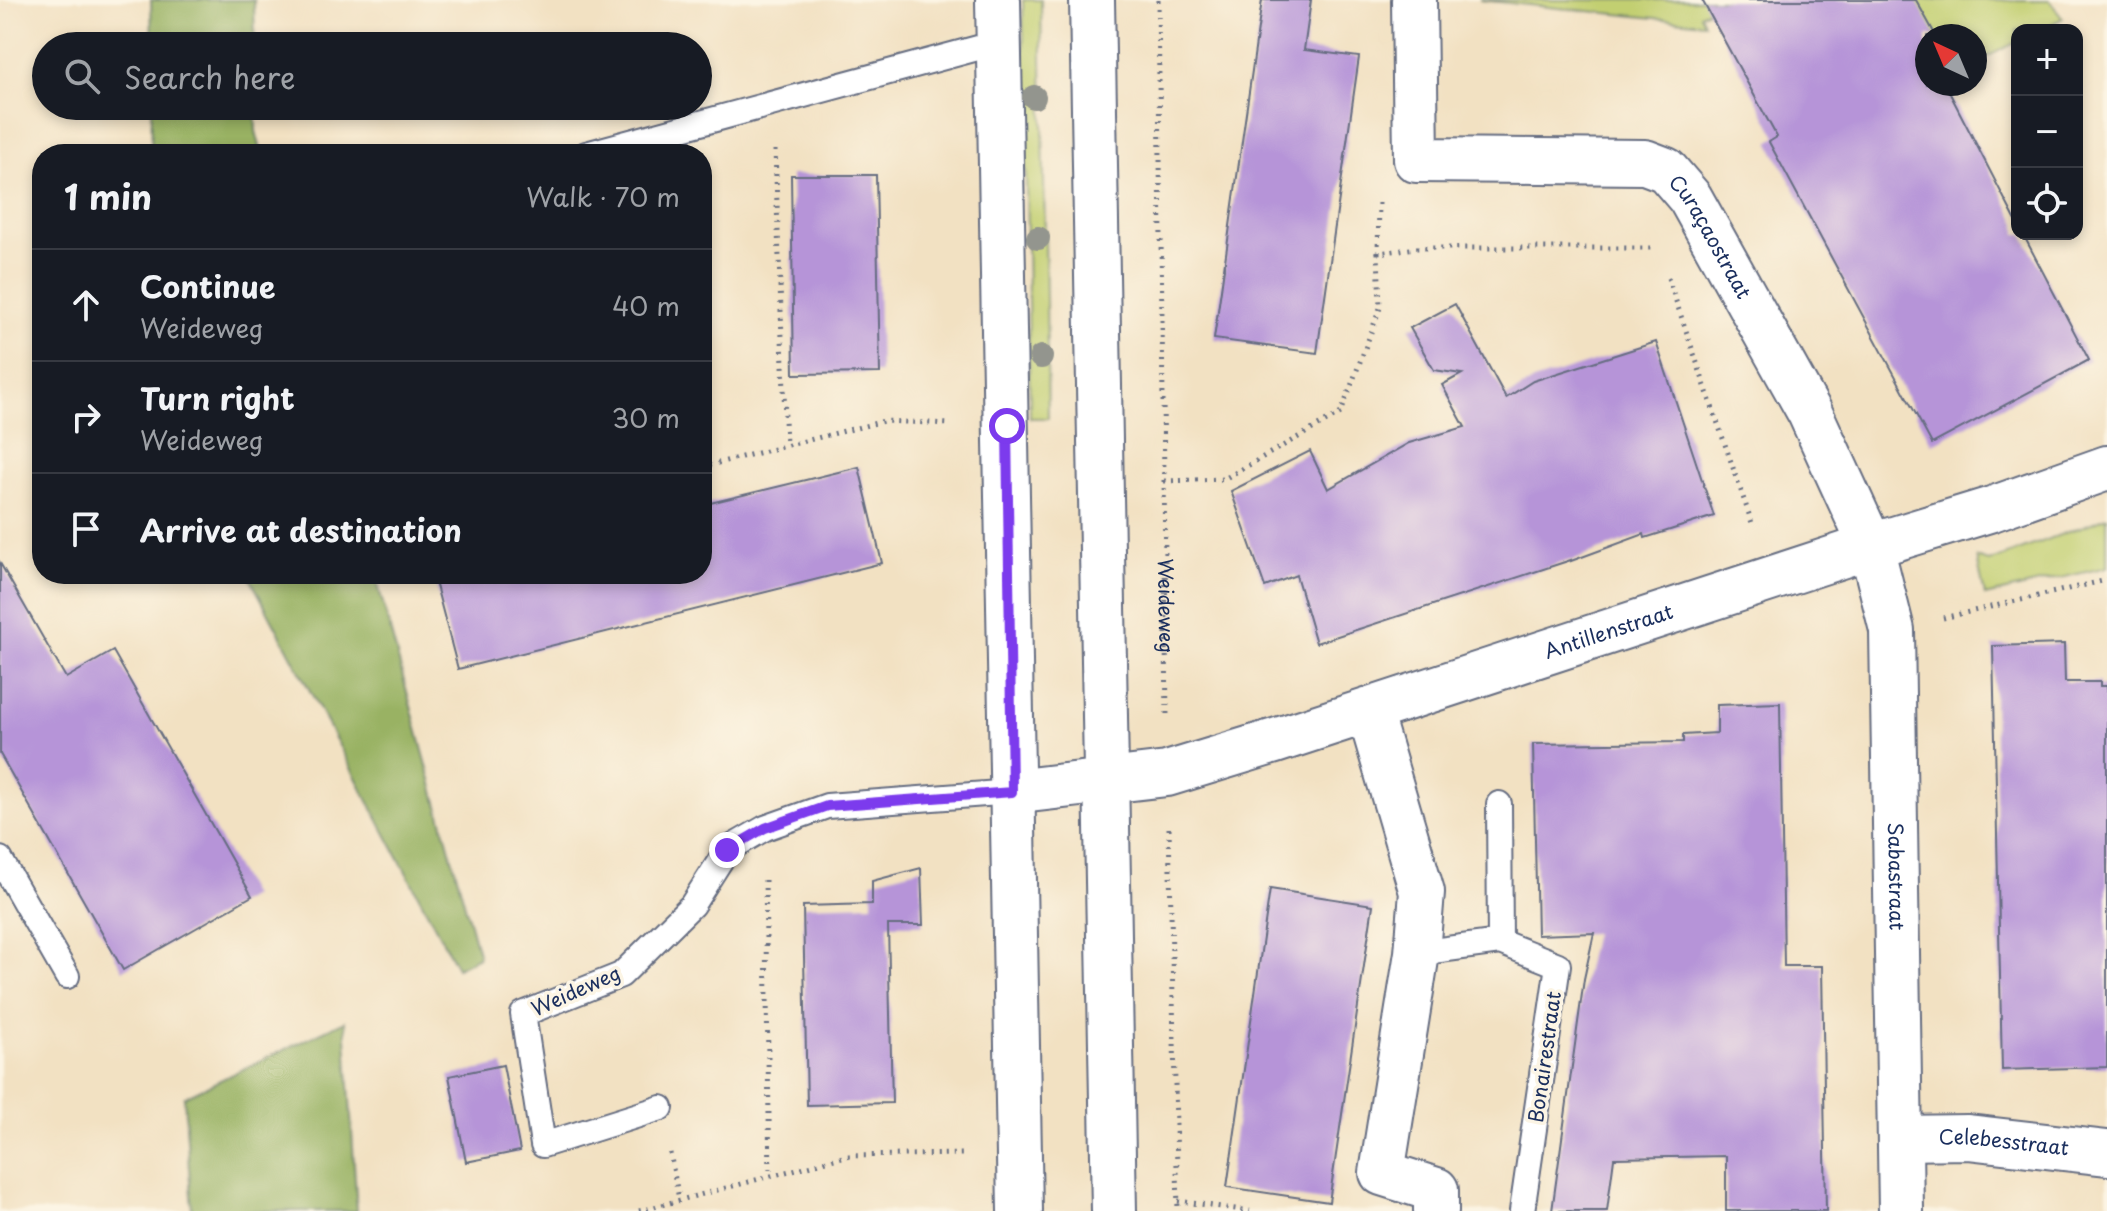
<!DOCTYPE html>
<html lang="en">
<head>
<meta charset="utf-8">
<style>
	body { margin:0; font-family:"Playpen Sans",sans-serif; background:#20242c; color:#f1f3f6 }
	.controls { position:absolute; right:24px; top:24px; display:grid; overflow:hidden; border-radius:16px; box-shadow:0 4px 12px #0003 }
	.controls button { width:72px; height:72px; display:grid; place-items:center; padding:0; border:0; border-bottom:2px solid #363941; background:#171b24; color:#f1f3f6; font:40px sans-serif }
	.compass { position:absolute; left:1915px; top:24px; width:72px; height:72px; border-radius:50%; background:#171b24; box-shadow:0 4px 12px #0003; rotate:316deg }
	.stop { position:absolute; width:24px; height:24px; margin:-18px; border:6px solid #7c3aed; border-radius:50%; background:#fff }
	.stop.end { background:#7c3aed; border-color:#fff; box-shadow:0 2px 8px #0008 }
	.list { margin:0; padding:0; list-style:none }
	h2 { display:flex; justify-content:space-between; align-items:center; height:104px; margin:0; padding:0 32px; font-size:34px }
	h2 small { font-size:26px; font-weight:400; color:#9ea1a6 }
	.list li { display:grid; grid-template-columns:52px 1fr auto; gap:24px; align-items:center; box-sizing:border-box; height:112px; padding:0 32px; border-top:2px solid #363941 }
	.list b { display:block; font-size:30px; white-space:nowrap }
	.list p { margin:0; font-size:26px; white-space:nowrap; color:#9ea1a6 }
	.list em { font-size:26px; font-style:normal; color:#9ea1a6 }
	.icon { flex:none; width:44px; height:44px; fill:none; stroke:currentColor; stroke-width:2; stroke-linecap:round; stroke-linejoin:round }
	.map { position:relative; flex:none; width:2107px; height:1211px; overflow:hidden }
	.search { position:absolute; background:#171b24; box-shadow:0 4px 12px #0003; left:32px; top:32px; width:680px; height:88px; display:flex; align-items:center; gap:20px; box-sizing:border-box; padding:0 28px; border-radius:44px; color:#9ea1a6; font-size:30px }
	.panel { position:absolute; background:#171b24; box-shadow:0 4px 12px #0003; left:32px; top:144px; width:680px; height:440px; border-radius:32px }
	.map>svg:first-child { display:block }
	.green { fill:#c2cf71; stroke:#6e7f68; stroke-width:2 }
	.forest { fill:#99b263; stroke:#5a7060; stroke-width:2 }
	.building { fill:#b694d8 }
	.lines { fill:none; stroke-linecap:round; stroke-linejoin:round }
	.lane-casing { stroke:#666d81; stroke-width:28 }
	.street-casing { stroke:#666d81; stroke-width:48 }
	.primary-casing { stroke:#666d81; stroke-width:48 }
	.path { stroke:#666d81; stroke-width:5; stroke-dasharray:2 6; stroke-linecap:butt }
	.lane { stroke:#fff; stroke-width:24 }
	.street { stroke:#fff; stroke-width:44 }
	.primary { stroke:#fff; stroke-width:44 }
	.tree { fill:#93958e }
	.route { stroke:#7c3aed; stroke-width:10 }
	.labels { text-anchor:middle; stroke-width:7; stroke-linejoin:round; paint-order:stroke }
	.street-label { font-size:20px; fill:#1b2f5e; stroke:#fcf5e5 }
</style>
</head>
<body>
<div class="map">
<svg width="2107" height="1211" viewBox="0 0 2107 1211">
	<rect width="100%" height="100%" fill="#fcf5e5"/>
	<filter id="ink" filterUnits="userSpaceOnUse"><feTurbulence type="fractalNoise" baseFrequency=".0125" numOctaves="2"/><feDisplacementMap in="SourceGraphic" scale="16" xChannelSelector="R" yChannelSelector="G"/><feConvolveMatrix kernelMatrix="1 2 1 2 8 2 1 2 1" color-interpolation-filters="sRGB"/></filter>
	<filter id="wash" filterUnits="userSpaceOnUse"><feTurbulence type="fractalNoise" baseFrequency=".006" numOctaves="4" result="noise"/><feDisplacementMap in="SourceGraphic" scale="32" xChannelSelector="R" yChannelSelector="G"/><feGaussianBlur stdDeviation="1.8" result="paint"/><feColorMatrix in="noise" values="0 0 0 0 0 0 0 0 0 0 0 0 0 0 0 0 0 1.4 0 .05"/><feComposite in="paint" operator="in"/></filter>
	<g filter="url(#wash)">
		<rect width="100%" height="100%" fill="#f2e1c2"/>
		<g class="green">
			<path d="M1023,0H1041L1048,418H1030Z"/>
			<path d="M1480,0H1726L1700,14L1704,23Z"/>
			<path d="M1911,0H2049L2063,18L2040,30H2017V42L1975,63V36H1933Z"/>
			<path d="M2107,517V567L1985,596L1977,558L1989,562Z"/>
		</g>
		<g class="forest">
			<path d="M151,0H254L255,46H152Z"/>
			<path d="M152,106H255L256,131L262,154H151Z"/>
			<path d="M248,574H375L479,957L457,968Z"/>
			<path d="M345,1021L357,1211H192L184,1097Z"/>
		</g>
		<g id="blocks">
			<g class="building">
				<path d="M1262,0H1311L1304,50L1359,57L1317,353L1214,339Z"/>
				<path d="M1702,0H1916L1936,36H1927V84H1945L2017,223V234H2023L2089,360L1932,444L1769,142L1777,137Z"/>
				<path d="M791,175H876L880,373L794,374Z"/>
				<path d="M1455,304L1506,398L1533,381L1656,342L1714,516L1645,538L1644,534L1571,561V560L1316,643L1296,575L1265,587L1231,491L1310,451L1328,489L1409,443L1465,427L1442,385L1462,374L1434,370L1410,328Z"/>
				<path d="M859,467L882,563L458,669L433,574H702V505Z"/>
				<path d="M0,563L66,678L113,651L252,896L123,970L0,754Z"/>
				<path d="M2064,644L2065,682H2100V686H2107V1067L2002,1070L1993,646Z"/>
				<path d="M1780,703L1784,966H1822L1826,1211H1726V1156L1614,1158L1607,1211H1552L1584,979L1594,933L1537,935L1533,744L1683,742V735L1717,733V705Z"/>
				<path d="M921,868L923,925H888L892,1103L807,1105L803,906L872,904V881Z"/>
				<path d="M1270,889L1373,905L1329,1202L1227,1187Z"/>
				<path d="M503,1065L520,1151L466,1162L449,1076Z"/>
			</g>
		</g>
	</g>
	<g filter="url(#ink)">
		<use href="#blocks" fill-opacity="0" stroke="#666d81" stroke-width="2"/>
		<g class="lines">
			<g class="lane-casing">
				<g id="lane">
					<path d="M586,154L1000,42"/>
					<path d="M1499,804L1500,942"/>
					<path d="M0,859L67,976"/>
					<path d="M1417,953L1500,942L1558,965L1522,1211"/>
					<path d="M661,1108L543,1145L523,1014L621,975L692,905L727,850L765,828L827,806L1012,792"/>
				</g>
			</g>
			<g class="street-casing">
				<g id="street">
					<path d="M998,0L1020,1211"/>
					<path id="s2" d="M1414,0L1416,160L1645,162L1666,170L1690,198L1810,413L1871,546L1892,630L1901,1211"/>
					<path d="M1369,711L1422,892L1417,953L1382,1173L1436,1190V1211"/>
					<path id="s3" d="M1012,792L1167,774L1275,741L1871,546L1992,509L2107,468"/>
					<path id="s4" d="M1900,1138L1968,1137L2107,1153"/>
				</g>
			</g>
			<g class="primary-casing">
				<path id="primary" d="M1092,0L1114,1211"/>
			</g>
			<g class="path">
				<path id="s1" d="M1158,0L1167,718"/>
				<path d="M775,150L786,445"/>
				<path d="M1378,253L1379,202"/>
				<path d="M1668,278L1753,526"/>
				<path d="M702,467L884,421L951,424"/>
				<path d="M1164,481L1224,479L1341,413L1380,308L1378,253L1417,248H1655"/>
				<path d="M1943,618L2107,580"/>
				<path d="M1169,828L1178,1211"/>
				<path d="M765,880L770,1175"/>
				<path d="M670,1153L679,1199"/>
				<path d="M1178,1201L1250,1211"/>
				<path d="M639,1211L846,1156L963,1154"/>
			</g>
			<use href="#lane" class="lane"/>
			<use href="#street" class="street"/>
			<use href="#primary" class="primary"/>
		</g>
		<g class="tree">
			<circle cx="1034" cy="97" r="12"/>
			<circle cx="1038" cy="238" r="12"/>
			<circle cx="1041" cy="357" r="12"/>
		</g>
	</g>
	<g class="lines" filter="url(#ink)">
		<path class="route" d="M727,850L765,828L827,806L1012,792L1007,426"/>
	</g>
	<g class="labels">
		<g class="street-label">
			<text dy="7" stroke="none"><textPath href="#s2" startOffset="492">Curaçaostraat</textPath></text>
			<text dy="7" stroke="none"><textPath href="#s1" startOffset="606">Weideweg</textPath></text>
			<text dy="7" stroke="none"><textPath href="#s3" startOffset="620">Antillenstraat</textPath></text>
			<text dy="7" stroke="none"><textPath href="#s2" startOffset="1174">Sabastraat</textPath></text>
			<text transform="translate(576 991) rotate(-24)" y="7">Weideweg</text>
			<text transform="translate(1545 1057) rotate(-82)" y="7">Bonairestraat</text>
			<text dy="7" stroke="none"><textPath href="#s4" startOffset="104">Celebesstraat</textPath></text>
		</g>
	</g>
</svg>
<div class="controls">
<button>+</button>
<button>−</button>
<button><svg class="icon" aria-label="locate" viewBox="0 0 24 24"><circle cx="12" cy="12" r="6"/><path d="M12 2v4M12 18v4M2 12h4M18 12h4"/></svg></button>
</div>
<svg class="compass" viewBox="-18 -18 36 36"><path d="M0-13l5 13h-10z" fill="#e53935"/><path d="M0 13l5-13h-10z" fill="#9ea1a6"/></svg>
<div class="stop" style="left:1007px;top:426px"></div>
<div class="stop end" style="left:727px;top:850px"></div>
<div class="search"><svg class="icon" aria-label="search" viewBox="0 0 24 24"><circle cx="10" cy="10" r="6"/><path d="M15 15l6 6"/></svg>Search here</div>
<section class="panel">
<h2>1 min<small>Walk · 70 m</small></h2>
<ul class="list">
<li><svg class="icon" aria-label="ahead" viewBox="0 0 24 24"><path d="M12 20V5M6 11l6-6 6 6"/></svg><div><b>Continue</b><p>Weideweg</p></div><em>40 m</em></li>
<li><svg class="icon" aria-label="right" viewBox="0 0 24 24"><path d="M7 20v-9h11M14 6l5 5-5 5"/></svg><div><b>Turn right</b><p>Weideweg</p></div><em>30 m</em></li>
<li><svg class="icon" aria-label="arrive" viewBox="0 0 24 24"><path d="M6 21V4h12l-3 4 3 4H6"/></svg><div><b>Arrive at destination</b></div></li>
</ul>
</section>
</div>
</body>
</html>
